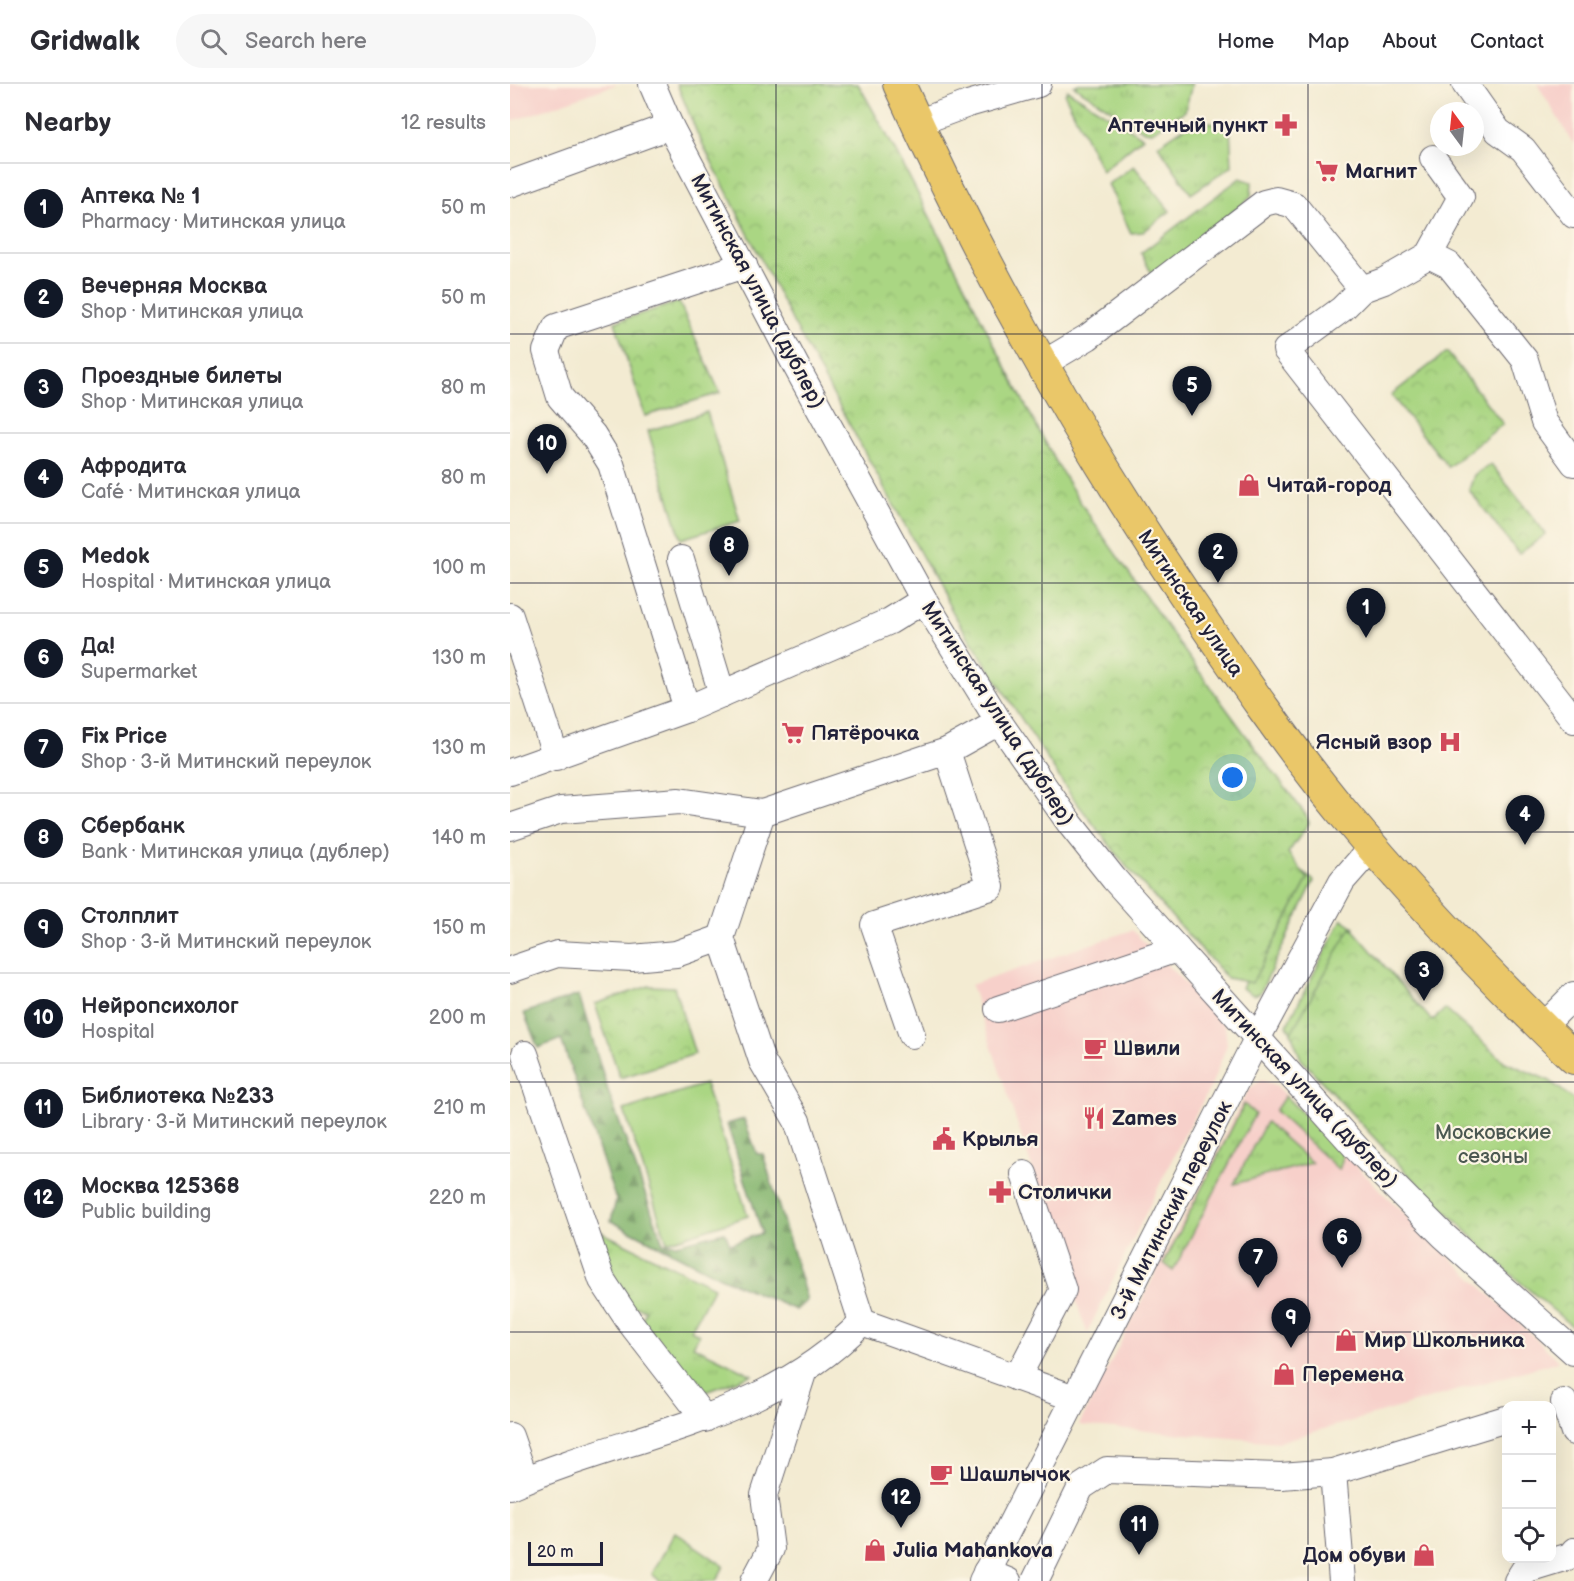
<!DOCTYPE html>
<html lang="en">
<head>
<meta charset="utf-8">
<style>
	body { margin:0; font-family:"Balsamiq Sans",sans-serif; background:#f7f7f7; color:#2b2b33 }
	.controls { position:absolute; right:18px; bottom:18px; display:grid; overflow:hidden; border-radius:12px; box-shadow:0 6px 24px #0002 }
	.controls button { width:54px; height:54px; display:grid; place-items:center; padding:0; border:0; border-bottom:2px solid #e1e1e2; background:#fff; color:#2b2b33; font:30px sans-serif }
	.compass { position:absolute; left:920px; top:18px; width:54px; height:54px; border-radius:50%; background:#fff; box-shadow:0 6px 24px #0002; rotate:345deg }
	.scale { position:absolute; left:18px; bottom:15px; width:75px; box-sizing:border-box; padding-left:6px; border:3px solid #22223b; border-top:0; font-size:16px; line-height:21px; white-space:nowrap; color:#22223b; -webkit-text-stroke:4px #fcf5e5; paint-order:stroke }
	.you { position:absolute; left:723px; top:694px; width:21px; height:21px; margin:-15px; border:4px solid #fff; border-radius:50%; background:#1a73e8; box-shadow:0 0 0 9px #1a73e833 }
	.badge { display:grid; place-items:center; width:39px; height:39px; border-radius:50%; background:#111827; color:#fff; font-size:20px; font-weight:700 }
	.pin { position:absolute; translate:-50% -50px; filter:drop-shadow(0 2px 3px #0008) }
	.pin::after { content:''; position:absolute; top:32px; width:21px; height:18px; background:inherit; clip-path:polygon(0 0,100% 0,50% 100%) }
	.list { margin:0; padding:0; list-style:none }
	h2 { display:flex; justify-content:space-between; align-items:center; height:78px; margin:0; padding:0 24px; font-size:26px }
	h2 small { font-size:20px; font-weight:400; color:#7c7c81 }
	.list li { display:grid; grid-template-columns:39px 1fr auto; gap:18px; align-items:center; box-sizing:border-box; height:90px; padding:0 24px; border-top:2px solid #e1e1e2 }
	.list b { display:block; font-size:22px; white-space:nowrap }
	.list p { margin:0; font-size:20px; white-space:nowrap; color:#7c7c81 }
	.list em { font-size:20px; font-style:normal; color:#7c7c81 }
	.icon { flex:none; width:33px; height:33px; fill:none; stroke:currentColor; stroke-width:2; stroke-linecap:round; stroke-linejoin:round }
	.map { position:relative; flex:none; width:1064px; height:1497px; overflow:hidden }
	header { display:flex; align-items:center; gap:36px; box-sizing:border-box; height:84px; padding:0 30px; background:#fff; border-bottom:2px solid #e1e1e2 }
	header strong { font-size:28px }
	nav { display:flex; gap:33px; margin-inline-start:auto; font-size:21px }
	.search { width:420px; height:54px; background:#f7f7f7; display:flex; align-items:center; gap:15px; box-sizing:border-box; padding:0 21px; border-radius:33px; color:#7c7c81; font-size:22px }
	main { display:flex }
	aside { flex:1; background:#fff }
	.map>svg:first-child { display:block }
	.built { fill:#f7d0ca }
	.grass { fill:url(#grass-tufts); stroke:#667c5f; stroke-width:1.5 }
	.forest { fill:url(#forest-firs); stroke:#546c56; stroke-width:1.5 }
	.park { fill:url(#park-crowns); stroke:#667c5f; stroke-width:1.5 }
	.pitch { fill:#aad683; stroke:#667c5f; stroke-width:1.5 }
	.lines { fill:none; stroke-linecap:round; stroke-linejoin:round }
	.minor-casing { stroke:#6b6870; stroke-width:28 }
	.major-casing { stroke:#6b6870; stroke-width:34 }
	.minor { stroke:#fff; stroke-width:26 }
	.major { stroke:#eac769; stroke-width:32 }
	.grid { fill:none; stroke:#22223b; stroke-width:1.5; stroke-opacity:0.55 }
	.labels { text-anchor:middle; stroke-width:4.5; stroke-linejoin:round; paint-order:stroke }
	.poi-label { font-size:21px; font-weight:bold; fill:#22223b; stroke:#fcf5e5; text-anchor:start }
	.street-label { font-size:21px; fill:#22223b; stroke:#fcf5e5 }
	.park-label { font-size:21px; fill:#4b5851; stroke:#fcf5e5 }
</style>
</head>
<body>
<header>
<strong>Gridwalk</strong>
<div class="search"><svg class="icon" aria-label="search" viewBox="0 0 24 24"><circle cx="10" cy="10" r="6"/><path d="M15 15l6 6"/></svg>Search here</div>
<nav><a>Home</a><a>Map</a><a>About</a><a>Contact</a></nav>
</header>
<main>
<aside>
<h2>Nearby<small>12 results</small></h2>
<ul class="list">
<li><span class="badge">1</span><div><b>Аптека № 1</b><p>Pharmacy · Митинская улица</p></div><em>50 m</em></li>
<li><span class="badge">2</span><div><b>Вечерняя Москва</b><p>Shop · Митинская улица</p></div><em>50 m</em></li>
<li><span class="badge">3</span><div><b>Проездные билеты</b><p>Shop · Митинская улица</p></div><em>80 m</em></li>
<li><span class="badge">4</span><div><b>Афродита</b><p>Café · Митинская улица</p></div><em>80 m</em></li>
<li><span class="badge">5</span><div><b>Medok</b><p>Hospital · Митинская улица</p></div><em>100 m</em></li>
<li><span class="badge">6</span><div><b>Да!</b><p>Supermarket</p></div><em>130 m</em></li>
<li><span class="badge">7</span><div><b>Fix Price</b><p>Shop · 3-й Митинский переулок</p></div><em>130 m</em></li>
<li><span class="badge">8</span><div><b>Сбербанк</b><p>Bank · Митинская улица (дублер)</p></div><em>140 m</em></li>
<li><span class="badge">9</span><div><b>Столплит</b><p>Shop · 3-й Митинский переулок</p></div><em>150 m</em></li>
<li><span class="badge">10</span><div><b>Нейропсихолог</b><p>Hospital</p></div><em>200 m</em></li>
<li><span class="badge">11</span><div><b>Библиотека №233</b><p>Library · 3-й Митинский переулок</p></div><em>210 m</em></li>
<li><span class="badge">12</span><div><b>Москва 125368</b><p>Public building</p></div><em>220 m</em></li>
</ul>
</aside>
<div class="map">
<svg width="1064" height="1497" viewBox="0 0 1064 1497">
	<defs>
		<pattern id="grass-tufts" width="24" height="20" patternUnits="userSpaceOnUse" patternTransform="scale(1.5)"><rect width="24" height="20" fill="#aad683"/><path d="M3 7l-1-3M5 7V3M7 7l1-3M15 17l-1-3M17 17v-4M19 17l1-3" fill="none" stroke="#92b772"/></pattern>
		<pattern id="forest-firs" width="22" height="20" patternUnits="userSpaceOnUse" patternTransform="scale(1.5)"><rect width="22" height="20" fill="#87b771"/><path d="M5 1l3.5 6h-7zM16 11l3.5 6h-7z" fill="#6e945e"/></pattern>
		<pattern id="park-crowns" width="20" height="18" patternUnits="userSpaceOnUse" patternTransform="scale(1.5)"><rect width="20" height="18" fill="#aad683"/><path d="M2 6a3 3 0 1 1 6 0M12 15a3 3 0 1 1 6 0" fill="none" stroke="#92b772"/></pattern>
	</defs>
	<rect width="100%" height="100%" fill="#fcf5e5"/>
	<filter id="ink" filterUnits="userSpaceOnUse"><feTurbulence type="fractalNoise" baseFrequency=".0167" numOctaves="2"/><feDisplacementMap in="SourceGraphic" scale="12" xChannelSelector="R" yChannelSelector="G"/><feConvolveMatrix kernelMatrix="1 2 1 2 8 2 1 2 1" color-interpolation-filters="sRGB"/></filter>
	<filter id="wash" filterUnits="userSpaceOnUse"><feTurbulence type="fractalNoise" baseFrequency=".008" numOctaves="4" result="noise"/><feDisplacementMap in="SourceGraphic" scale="24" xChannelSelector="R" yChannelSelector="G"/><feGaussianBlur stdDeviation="1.35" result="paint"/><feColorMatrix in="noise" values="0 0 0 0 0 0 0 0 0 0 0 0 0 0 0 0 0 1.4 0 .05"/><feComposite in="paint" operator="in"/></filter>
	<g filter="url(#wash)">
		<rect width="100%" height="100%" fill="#f3ebd2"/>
		<g class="built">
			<path d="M0,0H107L0,38Z"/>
			<path d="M1027,0H1064V61L1037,16Z"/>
			<path d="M622,846L708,932L715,942L717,961L701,1002L673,1053L577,1249L461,901Z"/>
			<path d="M751,996L766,1001L875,1111L1049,1277L769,1358L569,1341L738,1006Z"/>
		</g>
		<g class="grass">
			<path d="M569,0H682L675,27L642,48L634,47L564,2Z"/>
			<path d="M557,6L633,53L592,87L555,11Z"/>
			<path d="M687,35L720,44L722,82L681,110L648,61Z"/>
			<path d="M624,82L660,127L633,148L621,149L598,100Z"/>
			<path d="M730,94L742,98L741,113L644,194L631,169Z"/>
			<path d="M789,785L804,797L750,909L743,911L732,904Z"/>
			<path d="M832,835L844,843L785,955L777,941Z"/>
			<path d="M775,1012L832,1068V1077L829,1086L765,1027Z"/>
			<path d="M734,1020L745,1030L663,1187L654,1179Z"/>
			<path d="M756,1038L802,1079L724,1100Z"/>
			<path d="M91,1148L204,1203L181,1246L189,1251L183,1262L242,1291L187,1311L132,1237L136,1226L118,1221L106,1201Z"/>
		</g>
		<path class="forest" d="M69,911L99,1010L153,1159L166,1160L215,1148L220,1160L252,1149L217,1040L234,1035L247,1070H253L297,1216L286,1226L210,1193L101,1137L106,1116L51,955L28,964L14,929Z"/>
		<g class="park">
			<path d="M167,0H348C421,125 478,257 549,383C574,427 605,469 635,511C687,586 741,659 796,731L799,739L778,769L798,795L742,899L717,894L616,782L560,710L445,532L284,240L187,49Z"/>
			<path d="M169,218L210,309L135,332L105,238Z"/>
			<path d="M937,268L993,340L938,383L881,311Z"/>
			<path d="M981,380L1036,450L1009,470L959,406L964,391Z"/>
			<path d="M841,843L922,937L935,925L995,978L1040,997L1064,1016V1244L997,1187L897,1089L791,975L781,949Z"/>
			<path d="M139,902L164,903L185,970L110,994L85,920Z"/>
			<path d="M165,1448L214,1482L206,1497H150L142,1490Z"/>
		</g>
		<g class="pitch">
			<path d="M197,328L230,437L171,455L138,347Z"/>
			<path d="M195,1000L238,1132L157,1158L114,1026Z"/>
		</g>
	</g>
	<g filter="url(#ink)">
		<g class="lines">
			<g class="minor-casing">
				<g id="minor">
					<path d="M142,0L160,42L286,282L414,516L489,638L561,741L604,795L850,1068L934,1152L1064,1268"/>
					<path d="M955,0L988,47L1013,65L1064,131"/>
					<path d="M407,39L458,20L528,0"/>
					<path d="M0,100L160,42"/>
					<path d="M919,171L939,181L1015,276L1034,338L1064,379"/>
					<path d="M852,205L874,197L919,171L951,113L923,74"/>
					<path d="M531,281L578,253L754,119L766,116L784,121L852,205L832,225L776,266L1064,636"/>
					<path d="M171,475L212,610"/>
					<path d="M0,532L46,673"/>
					<path d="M177,625L101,380L83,351L50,313L36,267L46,243L234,181"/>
					<path d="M0,688L177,625L380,537L414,516"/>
					<path d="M0,743L51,726L169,717L252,729"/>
					<path d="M0,886L47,870L122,874L166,870L211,854"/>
					<path d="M488,925L667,865"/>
					<path d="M1032,943L1064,911"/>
					<path d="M402,951L364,841L481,803L437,667"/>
					<path d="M15,970L92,1196L119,1237L195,1335"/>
					<path d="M352,1238L287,1037L252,977L211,854L252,729L437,667L489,638"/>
					<path d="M352,1238L564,1314"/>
					<path d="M507,1294L553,1206L514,1090"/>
					<path d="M1054,1318L1064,1348"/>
					<path d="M0,1352L15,1395"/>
					<path d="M823,1388L832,1497"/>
					<path d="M0,1402C120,1349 257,1337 352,1238"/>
					<path d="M476,1488L498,1497"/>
					<path d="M244,1497L261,1465L254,1411L293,1289"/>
					<path d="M472,1497L748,953L832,797L863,762"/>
					<path d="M525,1497L571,1403L597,1386L771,1392L823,1388L996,1335"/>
					<path d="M1007,1497L1014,1486L1060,1472L1064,1467"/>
				</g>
			</g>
			<g class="major-casing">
				<path id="major" d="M389,0C471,181 568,352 679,517C728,589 778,662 834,730C905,815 984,897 1064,974"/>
			</g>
			<use href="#minor" class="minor"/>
			<use href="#major" class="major"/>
		</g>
	</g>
	<path class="grid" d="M266,0V1497M532,0V1497M798,0V1497M0,250H1064M0,499H1064M0,748H1064M0,998H1064M0,1248H1064"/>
	<defs>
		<g id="pharmacy-bare" transform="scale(1.8)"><path d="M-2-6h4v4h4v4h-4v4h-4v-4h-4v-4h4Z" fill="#d1495b" stroke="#fcf5e5" stroke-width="2.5" paint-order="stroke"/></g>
		<g id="supermarket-bare" transform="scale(1.8)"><path d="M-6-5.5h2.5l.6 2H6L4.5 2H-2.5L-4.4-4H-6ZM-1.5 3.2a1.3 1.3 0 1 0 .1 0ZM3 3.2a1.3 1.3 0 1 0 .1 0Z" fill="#d1495b" stroke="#fcf5e5" stroke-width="2.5" paint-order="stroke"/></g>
		<g id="shop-bare" transform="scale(1.8)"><path d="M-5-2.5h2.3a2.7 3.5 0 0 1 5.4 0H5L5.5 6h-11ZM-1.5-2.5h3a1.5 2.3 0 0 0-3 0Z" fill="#d1495b" stroke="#fcf5e5" stroke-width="2.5" paint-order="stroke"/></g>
		<g id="hospital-bare" transform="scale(1.8)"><path d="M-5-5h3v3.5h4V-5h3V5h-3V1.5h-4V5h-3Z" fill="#d1495b" stroke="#fcf5e5" stroke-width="2.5" paint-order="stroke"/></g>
		<g id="cafe-bare" transform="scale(1.8)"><path d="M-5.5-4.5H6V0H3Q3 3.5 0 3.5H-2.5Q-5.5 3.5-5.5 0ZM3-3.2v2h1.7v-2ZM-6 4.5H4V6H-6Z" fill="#d1495b" stroke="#fcf5e5" stroke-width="2.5" paint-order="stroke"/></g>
		<g id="restaurant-bare" transform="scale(1.8)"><path d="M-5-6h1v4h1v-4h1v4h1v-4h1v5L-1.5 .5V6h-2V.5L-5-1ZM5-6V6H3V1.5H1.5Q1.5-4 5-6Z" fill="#d1495b" stroke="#fcf5e5" stroke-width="2.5" paint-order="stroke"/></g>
		<g id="civic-bare" transform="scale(1.8)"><path d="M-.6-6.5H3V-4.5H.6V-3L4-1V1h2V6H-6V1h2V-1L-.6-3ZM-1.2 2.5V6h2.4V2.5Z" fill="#d1495b" stroke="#fcf5e5" stroke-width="2.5" paint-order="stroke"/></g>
	</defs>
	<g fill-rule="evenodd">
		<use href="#pharmacy-bare" x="776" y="41"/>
		<use href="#supermarket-bare" x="817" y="87"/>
		<use href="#shop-bare" x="739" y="401"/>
		<use href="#supermarket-bare" x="283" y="649"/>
		<use href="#hospital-bare" x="940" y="658"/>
		<use href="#cafe-bare" x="585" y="964"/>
		<use href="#restaurant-bare" x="584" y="1034"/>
		<use href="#civic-bare" x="434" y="1055"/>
		<use href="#pharmacy-bare" x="490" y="1108"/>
		<use href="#shop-bare" x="836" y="1256"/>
		<use href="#shop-bare" x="774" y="1290"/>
		<use href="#cafe-bare" x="431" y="1390"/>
		<use href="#shop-bare" x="365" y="1466"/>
		<use href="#shop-bare" x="914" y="1471"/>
	</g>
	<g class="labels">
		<g class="poi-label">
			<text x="758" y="48" text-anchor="end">Аптечный пункт</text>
			<text x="835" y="94">Магнит</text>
			<text x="757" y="408">Читай-город</text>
			<text x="301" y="656">Пятёрочка</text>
			<text x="922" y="665" text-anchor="end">Ясный взор</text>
			<text x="603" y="971">Швили</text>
			<text x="602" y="1041">Zames</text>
			<text x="452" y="1062">Крылья</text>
			<text x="508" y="1115">Столички</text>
			<text x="854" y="1263">Мир Школьника</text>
			<text x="792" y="1297">Перемена</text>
			<text x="449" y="1397">Шашлычок</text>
			<text x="383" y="1473">Julia Mahankova</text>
			<text x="896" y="1478" text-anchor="end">Дом обуви</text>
		</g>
		<g class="street-label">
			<text transform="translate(248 207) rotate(62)" y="7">Митинская улица (дублер)</text>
			<text transform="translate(681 519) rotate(56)" y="7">Митинская улица</text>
			<text transform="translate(488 629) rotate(57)" y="7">Митинская улица (дублер)</text>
			<text transform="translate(795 1004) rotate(47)" y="7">Митинская улица (дублер)</text>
			<text transform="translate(661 1126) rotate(-63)" y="7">3-й Митинский переулок</text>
		</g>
		<g class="park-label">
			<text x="983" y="1055">Московские<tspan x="983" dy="24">сезоны</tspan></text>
		</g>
	</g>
</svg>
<div class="controls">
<button>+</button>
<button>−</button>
<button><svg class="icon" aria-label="locate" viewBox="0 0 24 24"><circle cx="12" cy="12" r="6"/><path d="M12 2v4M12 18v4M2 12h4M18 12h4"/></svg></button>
</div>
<svg class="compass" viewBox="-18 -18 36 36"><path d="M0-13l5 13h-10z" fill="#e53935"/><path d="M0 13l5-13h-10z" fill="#7c7c81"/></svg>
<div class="scale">20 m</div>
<div class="you"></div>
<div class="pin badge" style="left:856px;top:554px">1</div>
<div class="pin badge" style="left:708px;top:499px">2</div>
<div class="pin badge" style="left:914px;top:917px">3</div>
<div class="pin badge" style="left:1015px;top:761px">4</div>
<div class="pin badge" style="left:682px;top:332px">5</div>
<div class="pin badge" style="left:832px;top:1184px">6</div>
<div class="pin badge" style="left:748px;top:1204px">7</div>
<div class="pin badge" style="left:219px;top:492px">8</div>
<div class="pin badge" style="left:781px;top:1264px">9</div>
<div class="pin badge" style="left:37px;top:390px">10</div>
<div class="pin badge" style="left:629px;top:1471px">11</div>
<div class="pin badge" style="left:391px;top:1444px">12</div>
</div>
</main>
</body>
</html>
